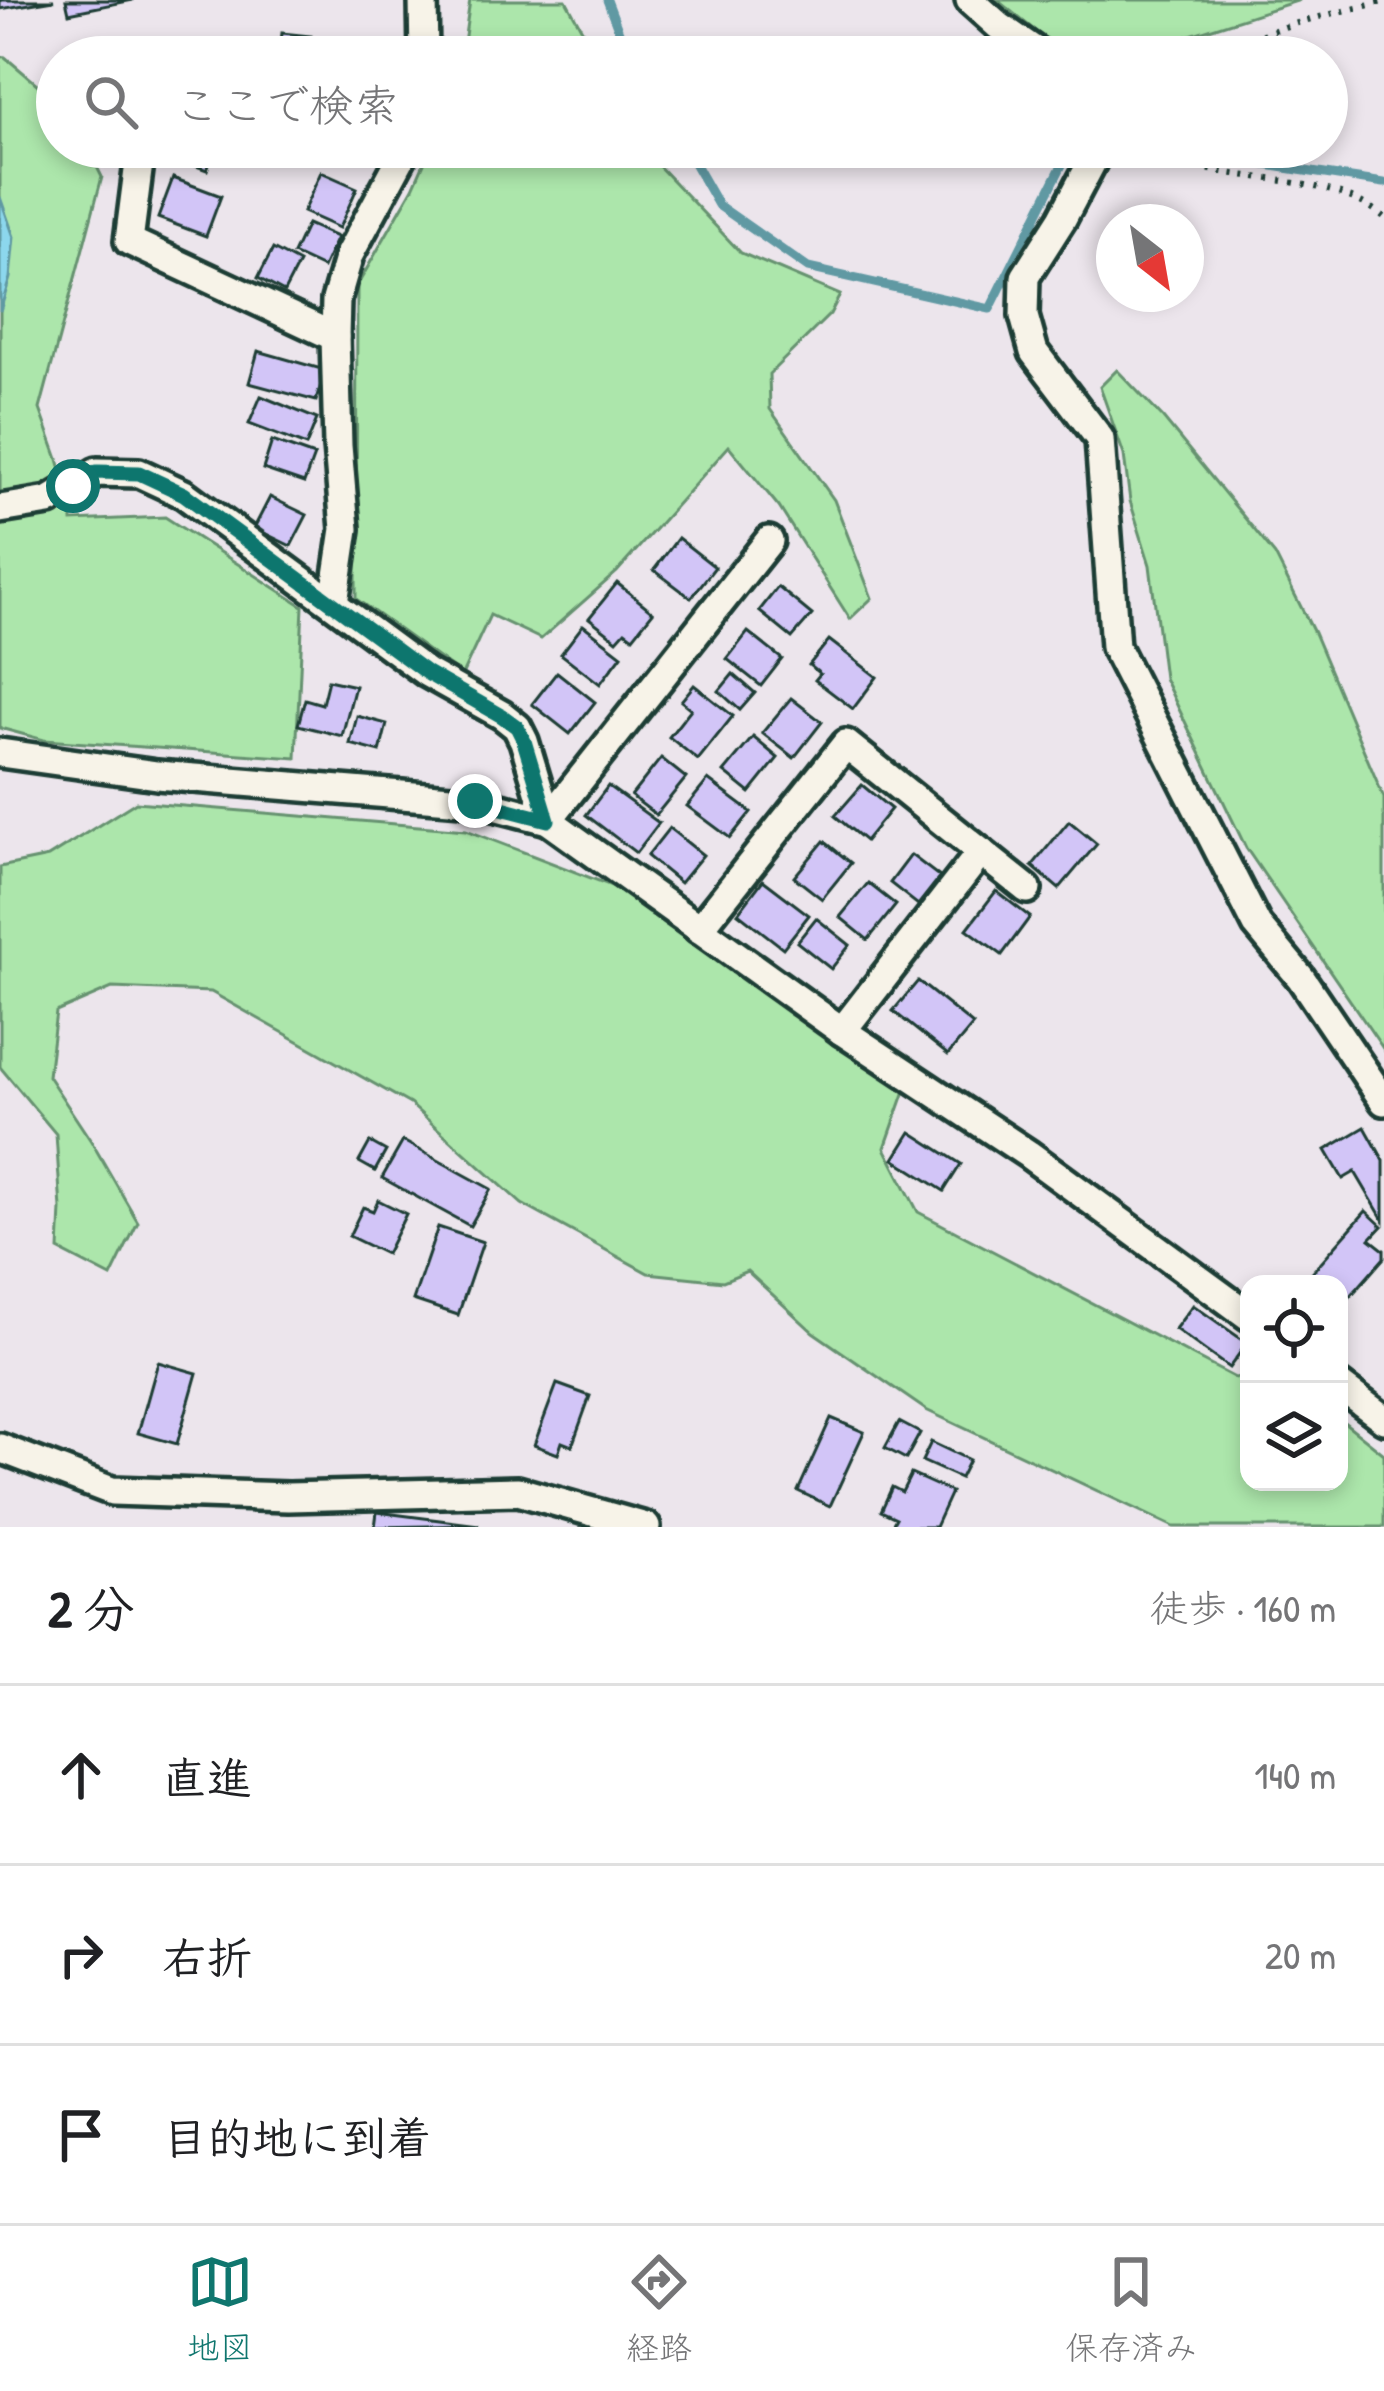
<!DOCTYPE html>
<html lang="ja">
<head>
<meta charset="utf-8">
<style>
	body { margin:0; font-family:"Patrick Hand","Klee One",sans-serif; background:#f2f2f2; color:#202124 }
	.controls { position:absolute; right:36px; bottom:36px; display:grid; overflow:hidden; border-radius:24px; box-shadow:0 6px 18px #0003 }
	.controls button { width:108px; height:108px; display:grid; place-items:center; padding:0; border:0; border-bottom:3px solid #e0e0e0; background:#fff; color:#202124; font:60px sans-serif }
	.compass { position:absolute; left:1096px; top:204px; width:108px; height:108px; border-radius:50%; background:#fff; box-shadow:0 6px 18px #0003; rotate:149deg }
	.stop { position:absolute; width:36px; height:36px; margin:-27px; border:9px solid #0f766e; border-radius:50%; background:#fff }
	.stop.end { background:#0f766e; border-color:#fff; box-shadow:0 3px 12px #0008 }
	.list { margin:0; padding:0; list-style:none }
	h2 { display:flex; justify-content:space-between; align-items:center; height:156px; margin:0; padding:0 48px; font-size:51px }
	h2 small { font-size:39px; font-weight:400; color:#757577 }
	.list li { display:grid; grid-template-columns:78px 1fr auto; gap:36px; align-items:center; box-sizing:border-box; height:180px; padding:0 48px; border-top:3px solid #e0e0e0 }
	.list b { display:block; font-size:45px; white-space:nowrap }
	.list em { font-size:39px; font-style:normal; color:#757577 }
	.icon { flex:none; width:66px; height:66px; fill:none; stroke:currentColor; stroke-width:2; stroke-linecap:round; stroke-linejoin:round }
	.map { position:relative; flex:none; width:1384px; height:1527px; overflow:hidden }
	.search { position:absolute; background:#fff; box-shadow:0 6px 18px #0003; left:36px; right:36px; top:36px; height:132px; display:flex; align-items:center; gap:30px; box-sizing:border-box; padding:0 42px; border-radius:66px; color:#757577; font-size:45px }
	.sheet { height:696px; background:#fff }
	nav { display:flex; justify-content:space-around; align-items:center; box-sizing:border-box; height:168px; border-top:3px solid #e0e0e0; background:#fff; font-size:33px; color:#757577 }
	nav a { display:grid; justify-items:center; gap:6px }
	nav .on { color:#0f766e }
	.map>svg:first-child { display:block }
	.green { fill:#ace6ab; stroke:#669270; stroke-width:3 }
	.water { fill:#8cd7ed; stroke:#6099a3; stroke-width:3 }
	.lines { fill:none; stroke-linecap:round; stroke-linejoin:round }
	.stream { stroke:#6099a3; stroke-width:9 }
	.building { fill:#d2c5f7; stroke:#1f3d34; stroke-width:3 }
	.street-casing { stroke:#1f3d34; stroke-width:36 }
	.path { stroke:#1f3d34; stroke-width:6; stroke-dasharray:3 9; stroke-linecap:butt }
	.street { stroke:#f7f3e8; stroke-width:27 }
	.route { stroke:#0f766e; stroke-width:15 }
</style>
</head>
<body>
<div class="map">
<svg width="1384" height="1527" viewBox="0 0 1384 1527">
	<rect width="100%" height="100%" fill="#ece5ec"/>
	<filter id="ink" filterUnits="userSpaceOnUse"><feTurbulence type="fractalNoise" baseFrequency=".00833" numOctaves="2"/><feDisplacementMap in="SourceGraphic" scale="24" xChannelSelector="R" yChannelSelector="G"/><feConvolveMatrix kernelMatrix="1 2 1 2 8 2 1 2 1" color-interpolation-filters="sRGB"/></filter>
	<g filter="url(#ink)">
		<g class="green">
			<path d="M470,0H566L597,57H462Z"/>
			<path d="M997,0H1300L1175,40L1140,57L1075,56L1044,38Z"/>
			<path d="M0,56L5,57L57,101V147H87L102,177L40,409L58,459L71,505L72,521L165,517L303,606L296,758L44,740L0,728Z"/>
			<path d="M431,147H647L656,163L741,253L840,295L830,314L769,374L770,409L834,500L872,598L850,619L779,507L729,446L617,572L541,639L490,615L462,675L356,599L357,286L413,188Z"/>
			<path d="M1117,370L1163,418L1275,555L1314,633L1384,798V1050L1246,848L1164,678L1150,565L1130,501L1124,455L1100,387Z"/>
			<path d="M136,802L466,830L625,891L906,1088L885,1148L918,1212L1235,1378L1249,1375V1482H1339V1418L1384,1454V1527H1174L926,1410L813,1332L747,1271L723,1281L648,1273L522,1204L410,1104L211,992L112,988L56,1012L48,1076L91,1141L138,1222L111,1277L59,1250L61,1209L56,1134L0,1067V867L48,857Z"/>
		</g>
		<path class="water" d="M0,197L14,237L10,278L0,311Z"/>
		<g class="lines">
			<g class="stream">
				<path d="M607,0L620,34L634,57"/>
				<path d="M685,147L718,205L808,268L990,309L1071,147"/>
				<path d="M1188,147L1227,159L1384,183"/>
			</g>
		</g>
		<g class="building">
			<path d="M0,0H54L0,9Z"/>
			<path d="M66,0H133L69,13Z"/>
			<path d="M282,33L311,36L309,57H279Z"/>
			<path d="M158,147H216L207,170L156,151Z"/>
			<path d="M321,172L357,188L339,228L303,212Z"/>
			<path d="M173,178L221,196L206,236L158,218Z"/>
			<path d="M307,224L337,237L323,268L293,254Z"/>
			<path d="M273,249L299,263L284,292L258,278Z"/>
			<path d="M258,351L325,370L316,401L249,383Z"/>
			<path d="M261,396L317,419L306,446L249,424Z"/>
			<path d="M272,441L314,456L304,483L263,469Z"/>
			<path d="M270,497L307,515L291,546L254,528Z"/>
			<path d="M678,538L715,567L691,598L654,570Z"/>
			<path d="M617,583L653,612L633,637L625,631L617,640L589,618Z"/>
			<path d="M778,587L812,615L792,638L759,611Z"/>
			<path d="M583,625L622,655L600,684L561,654Z"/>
			<path d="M748,632L782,659L761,686L727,659Z"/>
			<path d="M829,640L877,677L853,709L815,680L820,674L809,665Z"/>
			<path d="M557,672L595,702L570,734L532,704Z"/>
			<path d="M733,674L755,693L740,710L719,691Z"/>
			<path d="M328,680L355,686L342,736L298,725L305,699L322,704Z"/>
			<path d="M694,685L733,716L698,760L669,737L691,709L681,701Z"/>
			<path d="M791,698L822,722L794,758L762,733Z"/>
			<path d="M357,716L387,724L380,752L350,744Z"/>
			<path d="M753,737L778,758L750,793L724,772Z"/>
			<path d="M661,758L686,778L656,815L631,796Z"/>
			<path d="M708,780L751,812L730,838L687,806Z"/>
			<path d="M862,785L891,809L865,841L835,816Z"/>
			<path d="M608,786L659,823L636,853L586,815Z"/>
			<path d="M1069,821L1097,844L1059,889L1032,866Z"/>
			<path d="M669,828L703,855L680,883L647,856Z"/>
			<path d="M824,841L851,863L822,899L794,877Z"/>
			<path d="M911,855L940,877L918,905L890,883Z"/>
			<path d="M763,880L809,915L783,948L738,913Z"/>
			<path d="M868,883L896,905L868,940L840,917Z"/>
			<path d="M996,891L1030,917L1002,955L967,929Z"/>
			<path d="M816,918L850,945L831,969L797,942Z"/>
			<path d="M918,981L973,1025L948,1055L893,1011Z"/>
			<path d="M1365,1127L1384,1161V1221L1355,1172L1343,1179L1326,1150Z"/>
			<path d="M911,1132L961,1164L944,1191L894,1159Z"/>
			<path d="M403,1141L491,1189L470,1226L382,1178Z"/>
			<path d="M370,1142L386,1151L375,1171L359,1162Z"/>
			<path d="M378,1200L406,1214L386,1254L349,1236L363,1207L373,1211Z"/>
			<path d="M1366,1211L1382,1226L1370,1239L1384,1250V1258L1341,1307L1339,1284H1314L1307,1278Z"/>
			<path d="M438,1227L483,1242L458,1315L413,1300Z"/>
			<path d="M1193,1305L1247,1343L1229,1368L1175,1329Z"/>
			<path d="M158,1362L197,1373L177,1444L138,1433Z"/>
			<path d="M557,1384L590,1396L572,1446L562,1442L558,1454L534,1445Z"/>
			<path d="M831,1418L864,1432L830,1506L798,1491Z"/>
			<path d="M899,1422L920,1433L906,1459L885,1448Z"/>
			<path d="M931,1442L969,1460L960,1478L922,1461Z"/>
			<path d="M911,1474L951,1492L935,1527H891L896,1518L881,1511L892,1487L902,1492Z"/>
			<path d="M377,1512L479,1525L375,1527Z"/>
		</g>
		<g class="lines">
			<g class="street-casing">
				<g id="street">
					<path d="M423,0L424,57"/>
					<path d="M970,0L999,26L1044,57"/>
					<path d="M141,147L129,241L335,337L336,300L349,255L407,147"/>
					<path d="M1096,147L1092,162L1062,219L1025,277L1024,316L1034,352L1100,439L1115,647L1257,925L1301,978L1384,1101"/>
					<path d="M0,509L49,501L97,472L139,473L184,494L427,673L502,715L517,727L524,741L548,820"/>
					<path d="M334,603L345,529L338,446L335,337"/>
					<path d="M0,753L157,775L475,801L548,820L842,1031L1028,1154L1249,1316"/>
					<path d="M548,820L769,541"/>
					<path d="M699,929L846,744L1027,889"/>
					<path d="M842,1031L981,852"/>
					<path d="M1339,1385L1384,1419"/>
					<path d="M0,1448L112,1491L288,1497L518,1491L646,1527"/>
				</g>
			</g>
			<g class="path">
				<path d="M1206,57C1263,30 1322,15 1384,2"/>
				<path d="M1141,147C1155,157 1169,160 1185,164C1247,182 1334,176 1384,217"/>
			</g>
			<use href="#street" class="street"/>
		</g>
	</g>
	<g class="lines" filter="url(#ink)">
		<path class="route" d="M73,486L97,472L139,473L184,494L427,673L502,716L517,727L524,741L548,820L475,801"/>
	</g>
</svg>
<div class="controls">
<button><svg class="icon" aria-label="locate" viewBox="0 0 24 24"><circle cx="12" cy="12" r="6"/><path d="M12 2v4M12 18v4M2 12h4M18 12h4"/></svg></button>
<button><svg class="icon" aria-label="layers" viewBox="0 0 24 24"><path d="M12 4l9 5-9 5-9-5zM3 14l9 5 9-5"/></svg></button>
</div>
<svg class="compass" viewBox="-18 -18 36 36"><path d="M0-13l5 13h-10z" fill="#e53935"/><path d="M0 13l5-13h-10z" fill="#757577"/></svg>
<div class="stop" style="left:73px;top:486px"></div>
<div class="stop end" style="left:475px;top:801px"></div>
<div class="search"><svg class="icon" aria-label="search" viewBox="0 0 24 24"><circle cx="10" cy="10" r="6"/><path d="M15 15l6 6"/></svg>ここで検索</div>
</div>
<section class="sheet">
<h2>2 分<small>徒歩 · 160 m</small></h2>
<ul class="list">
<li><svg class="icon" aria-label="ahead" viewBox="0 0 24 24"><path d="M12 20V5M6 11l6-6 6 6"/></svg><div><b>直進</b></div><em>140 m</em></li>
<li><svg class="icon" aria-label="right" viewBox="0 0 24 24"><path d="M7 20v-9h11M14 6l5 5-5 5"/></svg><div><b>右折</b></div><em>20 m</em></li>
<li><svg class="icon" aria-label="arrive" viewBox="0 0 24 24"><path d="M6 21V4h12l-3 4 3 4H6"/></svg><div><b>目的地に到着</b></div></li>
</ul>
</section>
<nav>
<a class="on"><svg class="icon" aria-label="map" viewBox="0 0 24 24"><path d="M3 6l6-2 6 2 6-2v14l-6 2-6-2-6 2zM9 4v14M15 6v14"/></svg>地図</a>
<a><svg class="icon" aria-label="directions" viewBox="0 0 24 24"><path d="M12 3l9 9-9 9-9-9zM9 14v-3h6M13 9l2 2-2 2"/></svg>経路</a>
<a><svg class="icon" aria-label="saved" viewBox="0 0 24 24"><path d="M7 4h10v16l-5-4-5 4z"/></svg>保存済み</a>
</nav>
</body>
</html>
